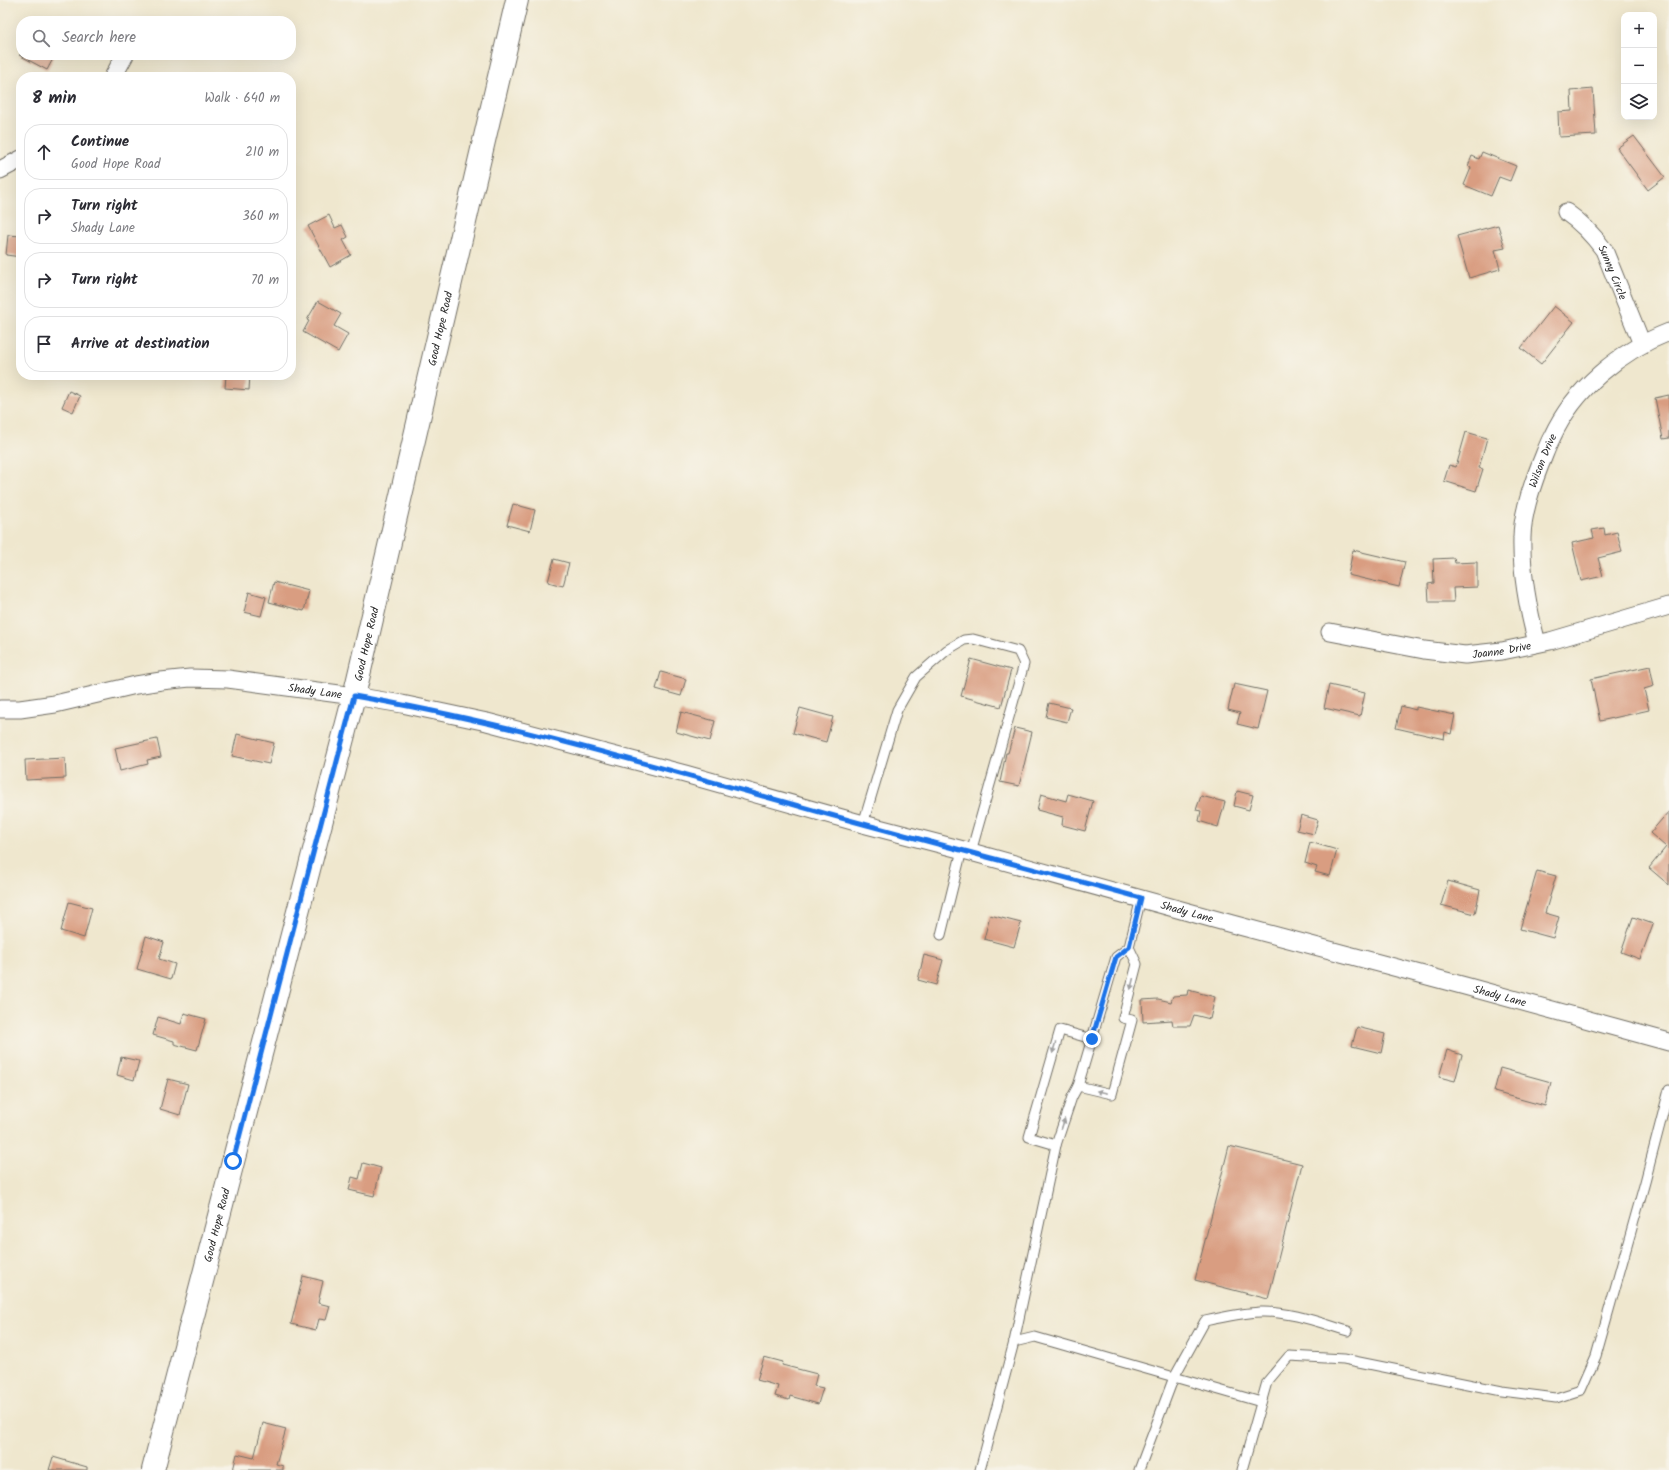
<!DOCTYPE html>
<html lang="en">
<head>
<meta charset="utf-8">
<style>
	body { margin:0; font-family:Kalam,sans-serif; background:#f7f7f7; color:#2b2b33 }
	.controls { position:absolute; right:12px; top:12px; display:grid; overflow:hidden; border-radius:8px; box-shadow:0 4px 16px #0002 }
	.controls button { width:36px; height:36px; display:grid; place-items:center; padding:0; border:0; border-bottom:1px solid #e1e1e2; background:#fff; color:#2b2b33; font:20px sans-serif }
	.stop { position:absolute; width:12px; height:12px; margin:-9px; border:3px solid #1a73e8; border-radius:50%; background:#fff }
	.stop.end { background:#1a73e8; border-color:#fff; box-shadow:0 1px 4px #0008 }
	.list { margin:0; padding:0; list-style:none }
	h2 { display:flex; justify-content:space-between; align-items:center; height:52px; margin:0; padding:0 16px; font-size:17px }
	h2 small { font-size:13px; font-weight:400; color:#7c7c81 }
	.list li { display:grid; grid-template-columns:26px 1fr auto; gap:12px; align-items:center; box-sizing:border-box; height:56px; margin:0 8px 8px; padding:0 8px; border:1px solid #e1e1e2; border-radius:16px }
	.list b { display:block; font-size:15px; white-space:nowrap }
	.list p { margin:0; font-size:13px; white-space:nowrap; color:#7c7c81 }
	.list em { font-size:13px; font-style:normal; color:#7c7c81 }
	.icon { flex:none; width:22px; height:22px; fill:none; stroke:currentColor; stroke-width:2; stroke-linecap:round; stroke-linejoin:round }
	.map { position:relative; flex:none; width:1669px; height:1470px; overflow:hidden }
	.search { position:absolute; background:#fff; box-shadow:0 4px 16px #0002; left:16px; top:16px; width:280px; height:44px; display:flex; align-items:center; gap:10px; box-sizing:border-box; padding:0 14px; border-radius:16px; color:#7c7c81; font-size:15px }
	.panel { position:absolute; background:#fff; box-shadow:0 4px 16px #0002; left:16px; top:72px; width:280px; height:308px; border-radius:16px }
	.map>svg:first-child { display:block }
	.building { fill:#d99d81 }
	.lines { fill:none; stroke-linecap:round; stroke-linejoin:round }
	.lane-casing { stroke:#706d64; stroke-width:11 }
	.street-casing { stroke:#706d64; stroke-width:19 }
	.secondary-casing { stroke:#706d64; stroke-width:24 }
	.lane { stroke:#fff; stroke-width:9 }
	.street { stroke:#fff; stroke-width:17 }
	.secondary { stroke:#fff; stroke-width:22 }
	.oneway { fill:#a0a0a0 }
	.route { stroke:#1a73e8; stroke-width:5 }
	.labels { text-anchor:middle; stroke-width:4; stroke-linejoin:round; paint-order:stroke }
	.street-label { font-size:11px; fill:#2b2b2b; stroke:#f7f3e8 }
</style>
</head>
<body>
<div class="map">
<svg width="1669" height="1470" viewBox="0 0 1669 1470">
	<rect width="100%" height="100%" fill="#f7f3e8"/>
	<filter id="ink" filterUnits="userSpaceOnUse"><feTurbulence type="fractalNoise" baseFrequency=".025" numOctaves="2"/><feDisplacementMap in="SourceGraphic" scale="8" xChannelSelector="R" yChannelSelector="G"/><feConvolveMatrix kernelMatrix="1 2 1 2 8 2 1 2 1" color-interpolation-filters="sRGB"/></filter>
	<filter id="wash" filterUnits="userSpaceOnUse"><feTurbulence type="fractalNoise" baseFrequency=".012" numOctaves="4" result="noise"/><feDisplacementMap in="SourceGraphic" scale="16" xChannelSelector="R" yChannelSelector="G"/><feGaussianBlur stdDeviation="0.9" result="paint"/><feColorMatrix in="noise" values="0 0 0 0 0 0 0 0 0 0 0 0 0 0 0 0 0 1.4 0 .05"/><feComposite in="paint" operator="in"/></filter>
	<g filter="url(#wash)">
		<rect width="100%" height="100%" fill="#efe7ce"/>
		<g id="blocks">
			<g class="building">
				<path d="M19,55H55L47,70Z"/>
				<path d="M1593,89L1596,135L1559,137L1558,112L1572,111L1571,91Z"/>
				<path d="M1634,136L1665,177L1648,190L1617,148Z"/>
				<path d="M1482,152L1516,166L1510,181L1499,177L1491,196L1464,185L1471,168L1468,166L1472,156L1479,159Z"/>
				<path d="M329,215L335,228L342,225L348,237L343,240L351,255L330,267L308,226Z"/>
				<path d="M1498,225L1505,248L1495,250L1500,269L1469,278L1457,236Z"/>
				<path d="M8,235L21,236V257L6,255Z"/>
				<path d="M318,301L341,314L334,326L348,334L338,352L303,332L309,321L307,320Z"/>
				<path d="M1554,306L1574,322L1541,364L1521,348Z"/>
				<path d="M226,375H250L249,390L225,388Z"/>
				<path d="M69,391L80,396L73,412L62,407Z"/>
				<path d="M1669,395V438L1663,439L1655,398Z"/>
				<path d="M1466,432L1487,438L1479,468L1483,469L1476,491L1444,481L1449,465L1456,467Z"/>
				<path d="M513,504L535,510L530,531L507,525Z"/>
				<path d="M1604,528L1605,535L1617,532L1622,552L1598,558L1603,576L1581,581L1572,543L1594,538L1592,530Z"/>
				<path d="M1353,550L1405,562L1399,587L1348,575Z"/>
				<path d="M1454,558L1455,563L1477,562V587L1453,588L1454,602H1429L1428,584L1434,583L1433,559Z"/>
				<path d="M554,559L569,563L563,586L548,582Z"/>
				<path d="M274,582L309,591L304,611L269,602Z"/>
				<path d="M249,592L266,597L261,616L244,612Z"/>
				<path d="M971,659L1011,670L1001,707L961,696Z"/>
				<path d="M1650,666L1654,686L1644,689L1649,710L1600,721L1591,679Z"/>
				<path d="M661,672L686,679L681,696L656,689Z"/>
				<path d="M1234,684L1267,691L1258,729L1237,724L1240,713L1228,710Z"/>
				<path d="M1329,685L1365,693L1360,716L1324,708Z"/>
				<path d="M1049,703L1071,708L1067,722L1046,717Z"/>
				<path d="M1401,706L1416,710V707L1455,715L1451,734L1445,732L1444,739L1396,728Z"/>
				<path d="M800,708L833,717L826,742L793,733Z"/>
				<path d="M681,712L715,721L710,741L676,732Z"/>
				<path d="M1015,728L1032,732L1019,786L1000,782L1006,753H1008Z"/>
				<path d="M237,734L274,743L269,764L232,756Z"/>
				<path d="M157,739L161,757L147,760L148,764L120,771L115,748Z"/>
				<path d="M65,758L66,778L26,780L25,760Z"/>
				<path d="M1237,791L1253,795L1249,810L1234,806Z"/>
				<path d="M1041,794L1066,801L1068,794L1093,801L1085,831L1062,825L1063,817L1037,810Z"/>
				<path d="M1201,796L1225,802L1218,827L1199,821L1201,811L1196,810Z"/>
				<path d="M1669,811V885L1649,868L1666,847L1650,833Z"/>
				<path d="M1301,815L1318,820L1314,834L1297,830Z"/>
				<path d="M1310,842L1337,850L1330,876L1315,872L1317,867L1305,863Z"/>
				<path d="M1537,871L1556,876L1545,913L1559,917L1553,938L1520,929Z"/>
				<path d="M1448,881L1480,890L1475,914L1441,905Z"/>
				<path d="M69,902L92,908L84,938L61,931Z"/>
				<path d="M990,915L1021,923L1014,947L984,939Z"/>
				<path d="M1633,917L1653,924L1640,959L1621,952Z"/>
				<path d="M146,936L164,942L159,959L175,964L171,979L137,969Z"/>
				<path d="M924,955L943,960L936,985L918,980Z"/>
				<path d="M1188,990L1215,997L1210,1019L1194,1015L1190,1026H1173L1172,1020L1143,1022L1142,1000L1158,999L1171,1002L1173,996L1187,995Z"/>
				<path d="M184,1013L206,1019L197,1050L174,1044V1041L153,1035L158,1017L181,1024Z"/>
				<path d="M1357,1027L1385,1034L1381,1053L1352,1046Z"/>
				<path d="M1447,1050L1462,1055L1455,1081L1439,1077Z"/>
				<path d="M121,1057L139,1061L134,1080L117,1075Z"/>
				<path d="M1500,1068L1551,1082L1545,1106L1494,1092Z"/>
				<path d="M168,1079L188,1084L180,1115L160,1109Z"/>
				<path d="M1229,1146L1302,1164L1268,1299L1195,1280Z"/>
				<path d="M363,1163L381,1168L374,1196L349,1190L352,1177L359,1179Z"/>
				<path d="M303,1276L323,1281L318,1303L330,1306L326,1320L319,1319L316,1330L291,1324Z"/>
				<path d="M764,1357L783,1362L782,1365L817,1374L814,1386L823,1388L818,1404L790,1396L789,1400L775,1396L778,1386L757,1380Z"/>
				<path d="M263,1423L286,1429L276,1464L283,1466V1470H233L237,1454L254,1458Z"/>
				<path d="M53,1457L87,1467V1470H49Z"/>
			</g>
		</g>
	</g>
	<g filter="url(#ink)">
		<use href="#blocks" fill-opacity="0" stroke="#706d64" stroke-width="1"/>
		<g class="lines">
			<g class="lane-casing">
				<g id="lane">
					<path d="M863,824L897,710L916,677L947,650L964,640L973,639L1018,651L1024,664L971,852"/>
					<path d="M941,935L962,850"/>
					<path d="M1129,947L1116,957L1078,1086L1112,1094L1132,1020L1123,1018L1137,964L1129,947L1141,898"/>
					<path d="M1078,1086L1072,1097L1056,1145L1029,1137L1060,1030L1092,1039"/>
					<path d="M1014,1342L1056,1145"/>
					<path d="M980,1470L1014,1342L1035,1337L1261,1402"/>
					<path d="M1139,1470L1174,1377L1205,1321C1223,1317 1242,1313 1260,1312C1290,1311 1321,1323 1348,1331"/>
					<path d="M1242,1470L1267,1382L1289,1356L1344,1359L1502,1391L1556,1398L1581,1390L1596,1356L1645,1182L1669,1090"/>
				</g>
			</g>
			<g class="street-casing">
				<g id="street">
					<path d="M113,77L125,55"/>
					<path d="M0,170L21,159"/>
					<path id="s1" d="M1566,212C1582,223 1593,235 1604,250L1642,344"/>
					<path id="s2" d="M1330,632L1424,650L1465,655L1502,651L1550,641L1669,606"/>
					<path id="s3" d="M1537,643C1528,609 1521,574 1522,538C1522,514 1531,488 1540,465C1544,456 1547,446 1552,437C1574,389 1620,351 1669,332"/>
					<path id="s4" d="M0,709H20L55,704L136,685L161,681L190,678L228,679L354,696L402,704L487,722L685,774L863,824L971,852L1232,924L1465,986L1669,1042"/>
				</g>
			</g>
			<g class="secondary-casing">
				<g id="secondary">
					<path id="s5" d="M153,1470L354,696L517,0"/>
				</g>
			</g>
			<use href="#lane" class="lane"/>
			<use href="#street" class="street"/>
			<use href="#secondary" class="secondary"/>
		</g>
		<defs><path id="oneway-solid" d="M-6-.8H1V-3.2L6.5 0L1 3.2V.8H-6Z"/></defs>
		<g class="oneway">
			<use href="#oneway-solid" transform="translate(1132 984) rotate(104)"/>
			<use href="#oneway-solid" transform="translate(1054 1048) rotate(106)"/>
			<use href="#oneway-solid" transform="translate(1102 1092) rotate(-168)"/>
			<use href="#oneway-solid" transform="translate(1063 1124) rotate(-72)"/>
		</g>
	</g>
	<g class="lines" filter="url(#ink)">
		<path class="route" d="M233,1161L354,696C506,722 654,766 802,807C915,839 1028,867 1141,898L1129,947L1116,957L1092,1039"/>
	</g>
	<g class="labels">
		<g class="street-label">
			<text dy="4" stroke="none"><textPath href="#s1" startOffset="78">Sunny Circle</textPath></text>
			<text dy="4" stroke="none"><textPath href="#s5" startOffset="1177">Good Hope Road</textPath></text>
			<text dy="4" stroke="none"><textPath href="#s3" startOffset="187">Wilson Drive</textPath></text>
			<text dy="4" stroke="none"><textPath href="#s5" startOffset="853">Good Hope Road</textPath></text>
			<text dy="4" stroke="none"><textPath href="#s2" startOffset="174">Joanne Drive</textPath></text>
			<text dy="4" stroke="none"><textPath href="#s4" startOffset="319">Shady Lane</textPath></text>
			<text dy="4" stroke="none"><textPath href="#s4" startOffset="1219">Shady Lane</textPath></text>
			<text dy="4" stroke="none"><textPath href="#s4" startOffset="1543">Shady Lane</textPath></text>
			<text dy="4" stroke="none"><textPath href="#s5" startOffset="253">Good Hope Road</textPath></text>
		</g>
	</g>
</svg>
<div class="controls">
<button>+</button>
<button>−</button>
<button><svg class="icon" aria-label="layers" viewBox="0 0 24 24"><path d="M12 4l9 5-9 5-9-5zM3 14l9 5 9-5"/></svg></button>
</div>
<div class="stop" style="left:233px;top:1161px"></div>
<div class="stop end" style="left:1092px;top:1039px"></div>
<div class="search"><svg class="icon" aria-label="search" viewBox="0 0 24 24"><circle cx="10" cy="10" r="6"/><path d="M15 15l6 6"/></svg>Search here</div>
<section class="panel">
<h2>8 min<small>Walk · 640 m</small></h2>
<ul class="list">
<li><svg class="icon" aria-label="ahead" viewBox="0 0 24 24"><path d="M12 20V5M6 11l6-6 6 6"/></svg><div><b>Continue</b><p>Good Hope Road</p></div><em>210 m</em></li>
<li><svg class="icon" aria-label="right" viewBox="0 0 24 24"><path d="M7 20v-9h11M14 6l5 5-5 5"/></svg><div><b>Turn right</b><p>Shady Lane</p></div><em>360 m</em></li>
<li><svg class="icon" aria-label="right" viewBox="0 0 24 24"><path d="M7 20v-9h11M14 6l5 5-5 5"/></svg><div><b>Turn right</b></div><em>70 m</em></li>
<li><svg class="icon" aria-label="arrive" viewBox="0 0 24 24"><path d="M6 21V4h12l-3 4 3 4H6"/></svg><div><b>Arrive at destination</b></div></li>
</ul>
</section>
</div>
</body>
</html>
